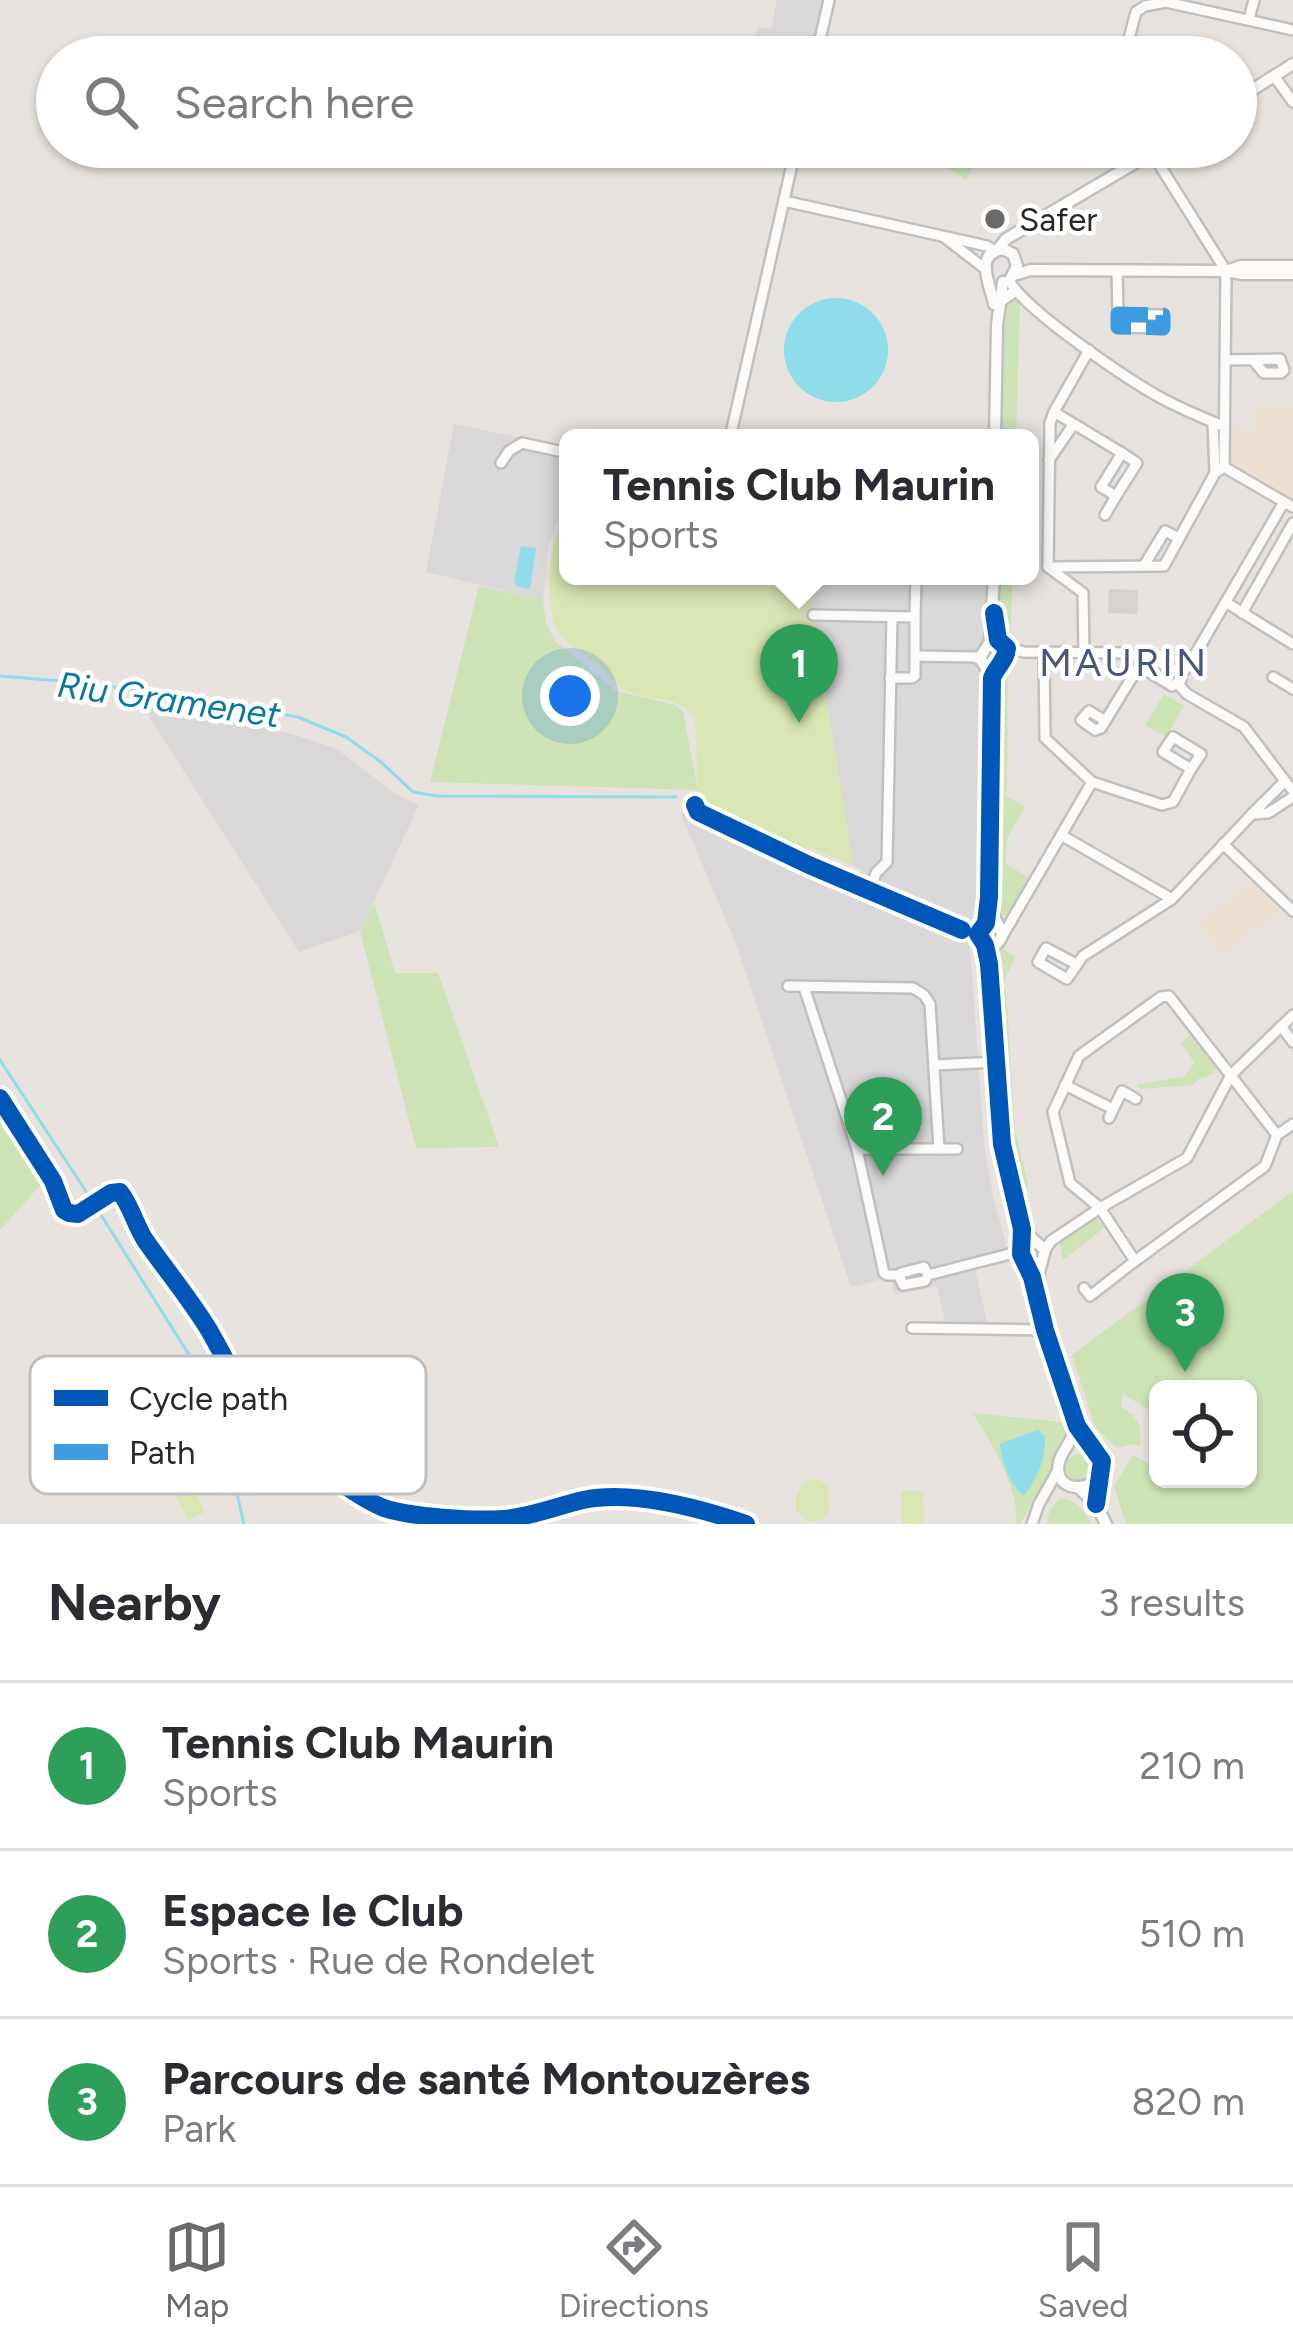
<!DOCTYPE html>
<html lang="en">
<head>
<meta charset="utf-8">
<style>
	body { margin:0; font-family:Figtree,sans-serif; background:#f7f7f7; color:#2b2b33 }
	.controls { position:absolute; right:36px; bottom:36px; display:grid; overflow:hidden; border-radius:18px; box-shadow:0 3px 9px #0004 }
	.controls button { width:108px; height:108px; display:grid; place-items:center; padding:0; border:0; border-bottom:3px solid #e1e1e2; background:#fff; color:#2b2b33; font:60px sans-serif }
	.you { position:absolute; left:570px; top:696px; width:42px; height:42px; margin:-30px; border:9px solid #fff; border-radius:50%; background:#1a73e8; box-shadow:0 0 0 18px #1a73e833 }
	.badge { display:grid; place-items:center; width:78px; height:78px; border-radius:50%; background:#6c6a68; color:#fff; font-size:39px; font-weight:700 }
	.pin { position:absolute; translate:-50% -99px; filter:drop-shadow(0 3px 6px #0008) }
	.pin::after { content:''; position:absolute; top:63px; width:42px; height:36px; background:inherit; clip-path:polygon(0 0,100% 0,50% 100%) }
	.popup { position:absolute; left:559px; top:429px; width:480px; height:156px; box-sizing:border-box; display:grid; place-content:center; border-radius:18px; background:#fff; filter:drop-shadow(0 3px 9px #0005); font-size:39px; white-space:nowrap; color:#7c7c81 }
	.popup b { font-size:45px; color:#2b2b33 }
	.popup::after { content:''; position:absolute; left:50%; top:100%; margin-left:-24px; border:24px solid transparent; border-top-color:#fff }
	.list { margin:0; padding:0; list-style:none }
	h2 { display:flex; justify-content:space-between; align-items:center; height:156px; margin:0; padding:0 48px; font-size:51px }
	h2 small { font-size:39px; font-weight:400; color:#7c7c81 }
	.list li { display:grid; grid-template-columns:78px 1fr auto; gap:36px; align-items:center; box-sizing:border-box; height:168px; padding:0 48px; border-top:3px solid #e1e1e2 }
	.list b { display:block; font-size:45px; white-space:nowrap }
	.list p { margin:0; font-size:39px; white-space:nowrap; color:#7c7c81 }
	.list em { font-size:39px; font-style:normal; color:#7c7c81 }
	.icon { flex:none; width:66px; height:66px; fill:none; stroke:currentColor; stroke-width:2; stroke-linecap:round; stroke-linejoin:round }
	.map { position:relative; flex:none; width:1293px; height:1524px; overflow:hidden }
	.search { position:absolute; background:#fff; box-shadow:0 3px 9px #0004; left:36px; right:36px; top:36px; height:132px; display:flex; align-items:center; gap:30px; box-sizing:border-box; padding:0 42px; border-radius:66px; color:#7c7c81; font-size:45px }
	.sheet { height:660px; background:#fff }
	nav { display:flex; justify-content:space-around; align-items:center; box-sizing:border-box; height:168px; border-top:3px solid #e1e1e2; background:#fff; font-size:33px; color:#7c7c81 }
	nav a { display:grid; justify-items:center; gap:6px }
	nav .on { color:#6c6a68 }
	.map>svg:first-child { display:block }
	.industrial { fill:#dbd8da }
	.education { fill:#ebe0d2 }
	.green { fill:#cee4b6; fill-rule:evenodd }
	.pitch { fill:#dae7b4 }
	.plaza { fill:#d8d3ce }
	.water { fill:#90ddeb }
	.lines { fill:none; stroke-linecap:round; stroke-linejoin:round }
	.stream { stroke:#90ddeb; stroke-width:3 }
	.minor-casing { stroke:#c1c0c0; stroke-width:14 }
	.tertiary-casing { stroke:#c1c0c0; stroke-width:15 }
	.minor { stroke:#fcfbfa; stroke-width:9 }
	.tertiary { stroke:#fcfbfa; stroke-width:10 }
	.quiet { stroke:#3d9ce1; stroke-width:15; stroke-dasharray:30 15; stroke-linecap:butt }
	.cycleway-casing { stroke:#fff; stroke-width:26 }
	.cycleway { stroke:#0057b8; stroke-width:18 }
	.poi-dot { fill:#6c6a68; stroke:#fff; stroke-width:4.5 }
	.labels { text-anchor:middle; stroke-width:9; stroke-linejoin:round; paint-order:stroke }
	.poi-label { font-size:33px; fill:#292929; stroke:#fff; text-anchor:start }
	.water-label { font-size:36px; font-style:italic; fill:#0b799c; stroke:#fff }
	.quarter-label { font-size:39px; letter-spacing:3px; fill:#49577a; stroke:#fff }
	.key { fill:#fff; stroke:#bfbfbf; stroke-width:3 }
	.key-label { font-size:33px; fill:#292929 }
</style>
</head>
<body>
<div class="map">
<svg width="1293" height="1524" viewBox="0 0 1293 1524">
	<rect width="100%" height="100%" fill="#e8e3de"/>
	<g class="industrial">
		<path d="M777,0H822L809,57H752L758,27L771,29Z"/>
		<path d="M454,424L565,447L560,511L548,549L543,600L426,572Z"/>
		<path d="M807,576H986L985,636L976,650V667L983,678L984,915L971,921L970,945L984,1145L993,1197L1011,1262L975,1269L988,1327L946,1326L937,1286L895,1295L890,1277L851,1287L735,941L680,812L854,890L863,870L853,866Z"/>
		<path d="M141,704L292,734L337,749L394,793L419,805L360,931L299,952Z"/>
	</g>
	<g class="education">
		<path d="M1256,406H1293V500L1228,464V422L1255,435Z"/>
		<path d="M1255,881L1281,909L1222,954L1199,922Z"/>
	</g>
	<g class="green">
		<path d="M962,147H985L966,180L950,169L941,157Z"/>
		<path d="M1015,297L1020,303L1016,438H1002L1004,312L1008,300Z"/>
		<path d="M1000,576H1012L1011,639H1007L1000,631Z"/>
		<path d="M479,586L543,600L546,622L555,641L616,691L676,705L683,712L698,790L430,782Z"/>
		<path d="M1008,664L1007,796L1025,807L1007,838L1006,864L1029,878L1010,914L1003,916L998,912L994,898L997,680Z"/>
		<path d="M1164,694L1184,706L1166,737L1145,725Z"/>
		<path d="M374,902L395,973H438L499,1147L416,1148L360,931Z"/>
		<path d="M1003,949L1015,957L1002,986L1006,990L1015,1130L1028,1185L1019,1189L1012,1155L995,962Z"/>
		<path d="M1193,1032L1220,1067L1207,1077L1198,1079L1193,1085L1141,1089L1136,1085L1185,1076L1194,1062L1181,1043Z"/>
		<path d="M0,1109L45,1180L0,1230Z"/>
		<path d="M1293,1191V1524H1126L1114,1486L1133,1455L1148,1463C1158,1443 1158,1431 1151,1411L1123,1394L1121,1407C1139,1417 1142,1426 1140,1446L1133,1444L1117,1448L1095,1427L1072,1355ZM1158,1389H1248V1479H1158Z"/>
		<path d="M1095,1214L1104,1228L1063,1260L1059,1241Z"/>
		<path d="M972,1413L1072,1423L1061,1441L1050,1474L1020,1524H1015C1023,1496 989,1437 972,1413Z"/>
		<circle cx="1080" cy="1468" r="14"/>
		<path d="M1060,1499C1077,1499 1083,1511 1092,1524H1047L1050,1509Z"/>
	</g>
	<g class="pitch">
		<path d="M568,521V576H807L853,866L808,847L800,851L705,805L698,790L695,717C677,695 651,701 627,691C614,686 608,675 599,666C586,655 565,644 557,629C547,611 548,555 556,536C559,530 564,526 568,521Z"/>
		<path d="M188,1477L205,1512L188,1520L171,1485Z"/>
		<path d="M816,1478L828,1485L829,1511L822,1520L810,1522L796,1511V1497L803,1483Z"/>
		<path d="M901,1491H923L924,1524H902Z"/>
	</g>
	<path class="plaza" d="M1109,589L1138,590L1137,614L1108,613Z"/>
	<g class="water">
		<circle cx="836" cy="350" r="52"/>
		<path d="M521,546L536,548L530,589L518,587L514,583Z"/>
		<path d="M1038,1430L1045,1436C1046,1459 1038,1477 1024,1496C1010,1485 1001,1462 1000,1444Z"/>
	</g>
	<g class="lines">
		<g class="stream">
			<path d="M0,676L96,684L298,717L346,737L381,762L413,792L437,796L676,797"/>
			<path d="M0,1060L91,1199"/>
			<path d="M96,1207L193,1361L223,1433L244,1524"/>
		</g>
		<g class="minor-casing">
			<g id="minor">
				<path d="M1249,19L1254,0"/>
				<path d="M816,57L829,0"/>
				<path d="M1124,57L1136,12L1145,6L1166,2L1293,30"/>
				<path d="M1274,76L1293,102"/>
				<path d="M1152,153L1226,271L1224,467"/>
				<path d="M784,201L987,246L993,250"/>
				<path d="M944,237L984,268"/>
				<path d="M1117,270L1118,314"/>
				<path d="M1009,280C1024,310 1130,381 1163,399C1182,409 1203,418 1223,426"/>
				<path d="M1118,314L1163,315V328L1118,327Z"/>
				<path d="M1226,360L1280,359L1284,370L1281,373H1264L1253,360"/>
				<path d="M1054,412L1122,453"/>
				<path d="M1213,422L1215,473"/>
				<path d="M730,438L796,147"/>
				<path d="M1122,453L1137,463L1116,496L1101,487Z"/>
				<path d="M1049,460L1073,425"/>
				<path d="M501,463L509,451L522,443L568,453"/>
				<path d="M1224,467L1284,502"/>
				<path d="M1105,515L1116,496"/>
				<path d="M1145,564L1165,531L1179,538"/>
				<path d="M1048,567L1164,566L1215,473L1224,467"/>
				<path d="M1227,603L1293,644"/>
				<path d="M1242,613L1293,523"/>
				<path d="M813,615L915,617V676L912,678H890"/>
				<path d="M915,617L916,576"/>
				<path d="M1007,648L1024,652L1126,653L1139,658"/>
				<path d="M1044,652L1045,738L1092,782L1162,805L1173,802L1191,769"/>
				<path d="M1084,653L1083,593L1048,567L1050,423L1054,412L1089,350"/>
				<path d="M916,656L975,657L981,660"/>
				<path d="M1180,675L1189,665L1284,502L1293,507"/>
				<path d="M1273,677L1293,689"/>
				<path d="M1178,684L1187,694L1244,727L1285,781"/>
				<path d="M1104,720L1089,711L1081,720L1095,730L1101,728L1139,666V658L1146,655L1178,672L1181,680L1172,686L1139,666"/>
				<path d="M1173,737L1201,754L1191,769L1163,752Z"/>
				<path d="M1293,791L1285,781L1252,814L1268,813L1293,797"/>
				<path d="M695,805L698,812L809,865L980,940"/>
				<path d="M1061,835L1172,899"/>
				<path d="M1223,844L1293,911"/>
				<path d="M870,892L876,873L887,862L892,617"/>
				<path d="M989,897L992,678"/>
				<path d="M1003,935L1092,782"/>
				<path d="M1076,964L1046,948L1038,962L1067,979L1083,956L1172,899L1252,814"/>
				<path d="M788,986L913,988L924,995L930,1004L939,1149"/>
				<path d="M804,987L857,1149L884,1273L887,1275H900"/>
				<path d="M1169,996L1277,1135L1265,1166L1135,1261L1100,1208L1070,1183L1053,1112L1079,1056L1161,997Z"/>
				<path d="M1281,1026L1293,1042"/>
				<path d="M935,1065L997,1062"/>
				<path d="M1065,1085L1113,1109"/>
				<path d="M0,1098L53,1181L64,1210L69,1213L78,1214L111,1193L120,1192C131,1206 135,1224 145,1240C166,1270 190,1299 209,1330C216,1343 225,1357 230,1371C233,1380 233,1388 239,1396C259,1424 352,1496 384,1508C410,1517 475,1521 503,1519C531,1517 557,1506 583,1500C632,1490 699,1508 746,1524"/>
				<path d="M1109,1118L1122,1091L1136,1099"/>
				<path d="M1277,1135L1293,1124"/>
				<path d="M857,1149H957"/>
				<path d="M1045,1250L1051,1241L1100,1208L1187,1158L1231,1075L1293,1015"/>
				<path d="M928,1275L925,1281L903,1285L900,1278L901,1273L924,1267L928,1275L1021,1251"/>
				<path d="M1084,1288L1090,1296L1135,1261"/>
				<path d="M912,1328L1045,1330"/>
				<path d="M1032,1524L1039,1504L1058,1470"/>
			</g>
		</g>
		<g class="tertiary-casing">
			<g id="tertiary">
				<path d="M1236,100L1293,64"/>
				<path d="M998,249L1006,239L1162,147"/>
				<path d="M1229,270L1241,266H1293"/>
				<path d="M1014,275L1031,270L1226,271L1242,274H1293"/>
				<path d="M998,303L1015,291"/>
				<path d="M994,304C990,283 973,254 1003,249L1013,254L1017,266L1011,278"/>
				<path d="M995,438L997,325L1003,282"/>
				<path d="M992,678L981,660L982,654L990,642L994,576"/>
				<path d="M992,678C996,667 1006,661 1007,648L998,640L995,628"/>
				<path d="M989,897L986,923L978,934L985,945L989,964L1002,1144L1022,1229L1021,1254L1032,1277L1045,1330L1077,1426L1102,1461L1096,1504"/>
				<path d="M990,961L994,946C1011,935 995,923 991,910"/>
				<path d="M1024,1231L1045,1250L1036,1283"/>
				<path d="M1077,1426C1073,1439 1061,1453 1059,1462C1053,1489 1083,1494 1099,1478"/>
				<path d="M1080,1489L1096,1504L1106,1524"/>
			</g>
		</g>
		<use href="#minor" class="minor"/>
		<use href="#tertiary" class="tertiary"/>
		<g class="quiet">
			<path d="M529,149L571,158"/>
			<path d="M1118,314L1163,315V328L1118,327Z"/>
		</g>
		<g class="cycleway-casing">
			<g id="cycleway">
				<path d="M994,613L998,640L1007,648C1006,661 996,667 992,678L989,897L986,923L978,934L985,945L989,964L1002,1144L1022,1229L1021,1254L1032,1277L1045,1330L1077,1426L1102,1461L1096,1504"/>
				<path d="M695,805L698,812L809,865L962,930"/>
				<path d="M0,1098L53,1181L64,1210L69,1213L78,1214L111,1193L120,1192C131,1206 135,1224 145,1240C166,1270 190,1299 209,1330C216,1343 225,1357 230,1371C233,1380 233,1388 239,1396C259,1424 352,1496 384,1508C410,1517 475,1521 503,1519C531,1517 557,1506 583,1500C632,1490 699,1508 746,1524"/>
			</g>
		</g>
		<use href="#cycleway" class="cycleway"/>
	</g>
	<circle class="poi-dot" cx="995" cy="219" r="12"/>
	<g class="labels">
		<g class="poi-label">
			<text x="1019" y="231">Safer</text>
		</g>
		<g class="water-label">
			<text transform="translate(169 699) rotate(8)" y="13">Riu Gramenet</text>
		</g>
		<g class="quarter-label">
			<text x="1124" y="676">MAURIN</text>
		</g>
	</g>
	<rect x="30" y="1356" width="396" height="138" rx="18" class="key"/>
	<rect x="54" y="1390" width="54" height="16" fill="#0057b8"/>
	<rect x="54" y="1444" width="54" height="16" fill="#3d9ce1"/>
	<g class="key-label">
		<text x="129" y="1410">Cycle path</text>
		<text x="129" y="1464">Path</text>
	</g>
</svg>
<div class="controls">
<button><svg class="icon" aria-label="locate" viewBox="0 0 24 24"><circle cx="12" cy="12" r="6"/><path d="M12 2v4M12 18v4M2 12h4M18 12h4"/></svg></button>
</div>
<div class="you"></div>
<div class="pin badge" style="left:799px;top:723px;background:#2e9e5b">1</div>
<div class="popup"><b>Tennis Club Maurin</b>Sports</div>
<div class="pin badge" style="left:883px;top:1176px;background:#2e9e5b">2</div>
<div class="pin badge" style="left:1185px;top:1372px;background:#2e9e5b">3</div>
<div class="search"><svg class="icon" aria-label="search" viewBox="0 0 24 24"><circle cx="10" cy="10" r="6"/><path d="M15 15l6 6"/></svg>Search here</div>
</div>
<section class="sheet">
<h2>Nearby<small>3 results</small></h2>
<ul class="list">
<li><span class="badge" style="background:#2e9e5b">1</span><div><b>Tennis Club Maurin</b><p>Sports</p></div><em>210 m</em></li>
<li><span class="badge" style="background:#2e9e5b">2</span><div><b>Espace le Club</b><p>Sports · Rue de Rondelet</p></div><em>510 m</em></li>
<li><span class="badge" style="background:#2e9e5b">3</span><div><b>Parcours de santé Montouzères</b><p>Park</p></div><em>820 m</em></li>
</ul>
</section>
<nav>
<a class="on"><svg class="icon" aria-label="map" viewBox="0 0 24 24"><path d="M3 6l6-2 6 2 6-2v14l-6 2-6-2-6 2zM9 4v14M15 6v14"/></svg>Map</a>
<a><svg class="icon" aria-label="directions" viewBox="0 0 24 24"><path d="M12 3l9 9-9 9-9-9zM9 14v-3h6M13 9l2 2-2 2"/></svg>Directions</a>
<a><svg class="icon" aria-label="saved" viewBox="0 0 24 24"><path d="M7 4h10v16l-5-4-5 4z"/></svg>Saved</a>
</nav>
</body>
</html>
